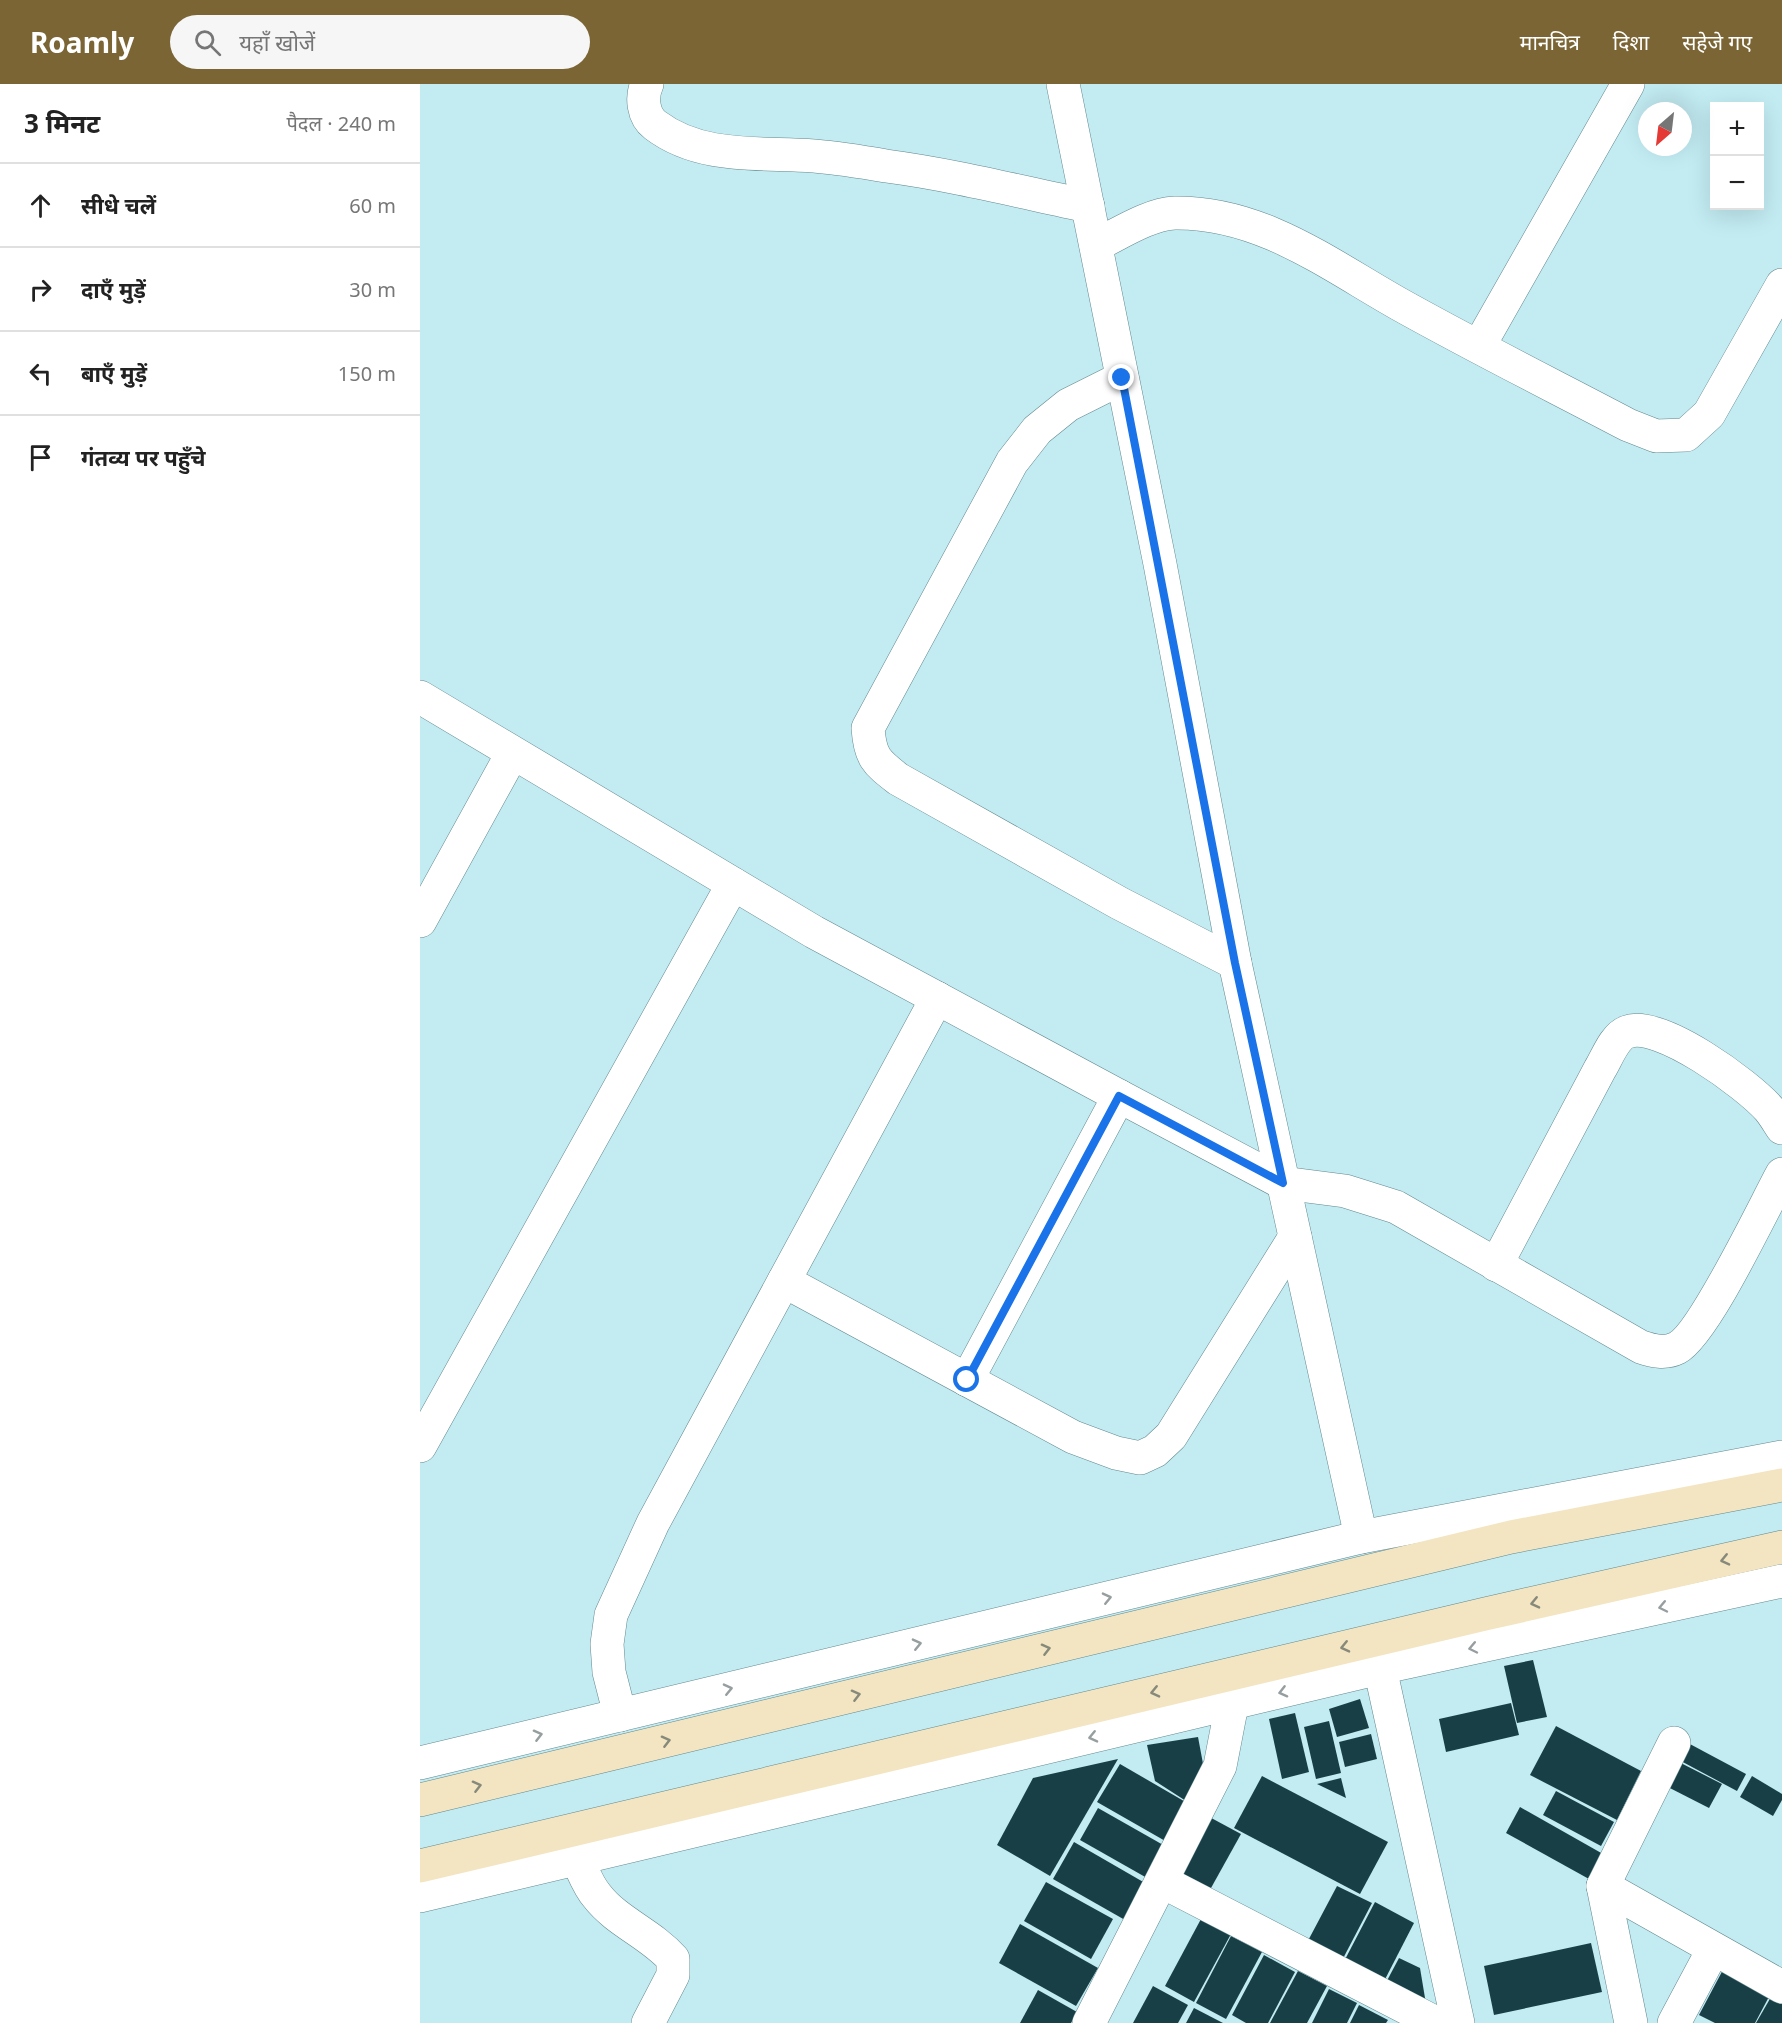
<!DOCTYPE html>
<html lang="hi">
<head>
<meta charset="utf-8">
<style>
	body { margin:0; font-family:"Noto Sans","Noto Sans Devanagari",sans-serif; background:#f6f6f6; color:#222 }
	.controls { position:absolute; right:18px; top:18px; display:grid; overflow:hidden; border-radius:0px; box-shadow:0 6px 24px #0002 }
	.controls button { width:54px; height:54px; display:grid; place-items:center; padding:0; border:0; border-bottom:2px solid #e0e0e0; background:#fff; color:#222; font:30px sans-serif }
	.compass { position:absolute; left:1218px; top:18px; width:54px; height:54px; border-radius:50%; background:#fff; box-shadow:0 6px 24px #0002; rotate:208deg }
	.stop { position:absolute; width:18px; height:18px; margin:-14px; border:4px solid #1a73e8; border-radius:50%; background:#fff }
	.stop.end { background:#1a73e8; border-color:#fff; box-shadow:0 2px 6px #0008 }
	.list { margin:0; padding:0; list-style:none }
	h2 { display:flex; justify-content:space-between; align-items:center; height:78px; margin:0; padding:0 24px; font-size:26px }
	h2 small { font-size:20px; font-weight:400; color:#767676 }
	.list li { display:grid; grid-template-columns:39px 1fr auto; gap:18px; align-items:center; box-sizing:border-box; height:84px; padding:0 24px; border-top:2px solid #e0e0e0 }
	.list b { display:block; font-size:22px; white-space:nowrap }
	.list em { font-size:20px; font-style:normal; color:#767676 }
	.icon { flex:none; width:33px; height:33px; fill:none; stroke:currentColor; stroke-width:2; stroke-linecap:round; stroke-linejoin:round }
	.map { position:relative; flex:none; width:1362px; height:1939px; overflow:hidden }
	header { display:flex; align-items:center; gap:36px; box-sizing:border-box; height:84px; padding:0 30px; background:#7b6535; color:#fff }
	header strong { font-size:28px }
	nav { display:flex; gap:33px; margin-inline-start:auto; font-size:21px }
	.search { width:420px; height:54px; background:#f6f6f6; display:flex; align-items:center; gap:15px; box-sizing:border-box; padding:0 21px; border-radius:33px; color:#767676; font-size:22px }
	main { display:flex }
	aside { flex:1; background:#fff }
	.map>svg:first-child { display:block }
	.building { fill:#183f45 }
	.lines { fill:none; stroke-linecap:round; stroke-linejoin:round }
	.minor-casing { stroke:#62888e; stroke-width:34 }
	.secondary-casing { stroke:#62888e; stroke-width:34 }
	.minor { stroke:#fff; stroke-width:33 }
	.secondary { stroke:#f3e5c1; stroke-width:33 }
	.oneway { stroke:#87897b }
	.oneway2 { stroke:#969ea0 }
	.route { stroke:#1a73e8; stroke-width:8 }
</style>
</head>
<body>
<header>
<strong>Roamly</strong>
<div class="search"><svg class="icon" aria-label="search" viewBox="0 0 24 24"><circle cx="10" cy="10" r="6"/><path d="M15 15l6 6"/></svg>यहाँ खोजें</div>
<nav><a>मानचित्र</a><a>दिशा</a><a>सहेजे गए</a></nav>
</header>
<main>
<aside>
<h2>3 मिनट<small>पैदल · 240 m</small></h2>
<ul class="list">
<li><svg class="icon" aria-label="ahead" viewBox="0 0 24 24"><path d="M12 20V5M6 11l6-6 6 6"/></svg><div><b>सीधे चलें</b></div><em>60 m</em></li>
<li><svg class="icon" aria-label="right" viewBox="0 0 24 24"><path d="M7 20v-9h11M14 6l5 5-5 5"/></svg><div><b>दाएँ मुड़ें</b></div><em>30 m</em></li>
<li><svg class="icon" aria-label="left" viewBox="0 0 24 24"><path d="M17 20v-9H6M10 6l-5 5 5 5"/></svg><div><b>बाएँ मुड़ें</b></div><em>150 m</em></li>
<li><svg class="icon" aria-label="arrive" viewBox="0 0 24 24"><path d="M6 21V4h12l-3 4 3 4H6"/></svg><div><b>गंतव्य पर पहुँचे</b></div></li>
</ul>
</aside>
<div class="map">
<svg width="1362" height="1939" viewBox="0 0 1362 1939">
	<rect width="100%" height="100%" fill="#c2ebf2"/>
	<g class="building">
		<path d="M1113,1576L1127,1633L1097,1639L1084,1582Z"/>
		<path d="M940,1615L949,1644L917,1653L909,1625Z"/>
		<path d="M1091,1619L1099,1651L1026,1668L1019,1635Z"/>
		<path d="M875,1629L889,1688L862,1695L849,1635Z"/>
		<path d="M909,1637L921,1689L896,1695L884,1643Z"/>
		<path d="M1136,1642L1221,1687L1197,1736L1110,1691Z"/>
		<path d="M951,1650L957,1675L925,1683L919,1658Z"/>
		<path d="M778,1653L784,1685L766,1717L735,1697L727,1661Z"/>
		<path d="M1268,1659L1326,1690L1317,1707L1259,1676Z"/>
		<path d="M698,1675L630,1792L577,1761L613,1694Z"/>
		<path d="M1253,1675L1302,1700L1289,1724L1240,1699Z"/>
		<path d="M700,1680L769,1720L747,1758L677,1718Z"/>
		<path d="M842,1692L968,1758L940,1810L814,1744Z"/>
		<path d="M1332,1692L1362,1710V1716L1353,1732L1320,1713Z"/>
		<path d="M921,1694L926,1714L897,1700Z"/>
		<path d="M1136,1707L1194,1738L1181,1762L1123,1731Z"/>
		<path d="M1100,1723L1183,1770L1169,1795L1086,1749Z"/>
		<path d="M678,1724L745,1762L727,1794L660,1756Z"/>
		<path d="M782,1729L821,1750L786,1813L748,1792Z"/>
		<path d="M654,1758L725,1799L705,1836L633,1795Z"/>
		<path d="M626,1798L693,1835L671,1875L604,1837Z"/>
		<path d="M917,1802L952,1819L917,1886L882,1868Z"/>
		<path d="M955,1818L994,1839L959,1907L919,1887Z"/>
		<path d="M781,1835L811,1850L774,1918L745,1902Z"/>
		<path d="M600,1840L678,1884L656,1922L579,1879Z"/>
		<path d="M811,1852L842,1868L806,1935L776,1919Z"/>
		<path d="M1171,1859L1182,1908L1074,1931L1064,1882Z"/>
		<path d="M844,1871L875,1888L848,1939H826L812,1931Z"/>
		<path d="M979,1874L1000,1884L1008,1932L961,1908Z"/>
		<path d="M1305,1882L1352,1907L1335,1939H1295L1279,1931Z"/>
		<path d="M878,1887L907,1902L887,1939H850Z"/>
		<path d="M733,1902L768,1921L758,1939H713Z"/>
		<path d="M909,1905L937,1919L927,1939H892Z"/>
		<path d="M618,1906L657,1928L651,1939H600Z"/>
		<path d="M1351,1913L1362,1919V1939H1336Z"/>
		<path d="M939,1921L968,1936L966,1939H930Z"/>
		<path d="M774,1924L803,1939H766Z"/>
	</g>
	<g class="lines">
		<g class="minor-casing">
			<g id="minor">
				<path d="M227,0C221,13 223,32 235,41C281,76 341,68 394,72C418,74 443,78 466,82C534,91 601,108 668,122"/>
				<path d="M643,0L740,480L815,879L941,1453"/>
				<path d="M676,161C699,150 729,130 755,129C841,128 908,180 979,220C1054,262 1132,301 1208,341L1236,352L1266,351L1289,330L1362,201"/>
				<path d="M1059,262L1208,0"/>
				<path d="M702,294L648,321L617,346L592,378L448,644C450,673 456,678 478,695L699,819L815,879"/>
				<path d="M0,613L394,848L699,1012L863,1099L925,1107L976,1123L1221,1263C1233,1267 1245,1270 1257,1264C1284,1250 1344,1123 1362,1090"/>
				<path d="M0,837L92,670"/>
				<path d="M1076,1181L1180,985C1187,974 1194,953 1207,948C1239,935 1328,1001 1349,1025C1354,1031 1358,1038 1362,1044"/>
				<path d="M364,1197L653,1353L696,1369L720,1374L735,1367L751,1352L875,1153"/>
				<path d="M547,1296L699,1012"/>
				<path d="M0,1362L313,800"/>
				<path d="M960,1584L1038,1939"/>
				<path d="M200,1631L189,1588L187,1560L191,1531L233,1439L517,914"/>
				<path d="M0,1679L941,1453L1362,1373"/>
				<path d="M157,1775C163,1787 168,1802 177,1812C197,1838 231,1850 253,1875V1891L228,1939"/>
				<path d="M743,1798L1016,1939"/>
				<path d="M1183,1802L1362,1903"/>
				<path d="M0,1812L960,1584L1362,1497"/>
				<path d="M669,1939L800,1682L812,1620"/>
				<path d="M1211,1939L1183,1802L1254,1659"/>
				<path d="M1254,1939L1293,1866"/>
			</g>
		</g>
		<g class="secondary-casing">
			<g id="secondary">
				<path d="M0,1716L1091,1453L1362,1401"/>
				<path d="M0,1782L1065,1530L1362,1463"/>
			</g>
		</g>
		<use href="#minor" class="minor"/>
		<use href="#secondary" class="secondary"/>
	</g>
	<defs><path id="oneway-chevron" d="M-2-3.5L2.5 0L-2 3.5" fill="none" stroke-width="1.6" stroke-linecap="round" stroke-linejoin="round" transform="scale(1.5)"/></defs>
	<g class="oneway">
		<use href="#oneway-chevron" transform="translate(1305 1476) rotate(167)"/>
		<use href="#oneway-chevron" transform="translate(1115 1519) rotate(167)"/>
		<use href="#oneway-chevron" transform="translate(925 1563) rotate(167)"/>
		<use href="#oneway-chevron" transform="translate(626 1565) rotate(-14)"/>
		<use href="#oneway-chevron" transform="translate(735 1608) rotate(167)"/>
		<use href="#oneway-chevron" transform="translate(436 1611) rotate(-14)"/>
		<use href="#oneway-chevron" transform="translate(246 1657) rotate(-14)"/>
		<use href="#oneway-chevron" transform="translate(57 1702) rotate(-14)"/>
	</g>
	<g class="oneway2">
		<use href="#oneway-chevron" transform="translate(687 1514) rotate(-13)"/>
		<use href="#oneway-chevron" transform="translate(1243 1523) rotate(168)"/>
		<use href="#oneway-chevron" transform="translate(497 1560) rotate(-13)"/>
		<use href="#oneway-chevron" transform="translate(1053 1564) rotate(168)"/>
		<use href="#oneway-chevron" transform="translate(308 1605) rotate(-13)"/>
		<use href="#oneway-chevron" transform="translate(863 1608) rotate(166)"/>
		<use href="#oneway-chevron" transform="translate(118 1651) rotate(-14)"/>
		<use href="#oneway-chevron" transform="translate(673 1653) rotate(167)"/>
	</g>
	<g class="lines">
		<path class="route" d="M547,1296L699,1012L863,1099L815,879L702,294"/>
	</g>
</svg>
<div class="controls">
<button>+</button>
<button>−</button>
</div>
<svg class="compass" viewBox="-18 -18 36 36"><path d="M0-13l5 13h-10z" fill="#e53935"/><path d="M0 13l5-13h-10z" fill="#767676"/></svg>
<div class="stop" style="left:547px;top:1296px"></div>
<div class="stop end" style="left:702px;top:294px"></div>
</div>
</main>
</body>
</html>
